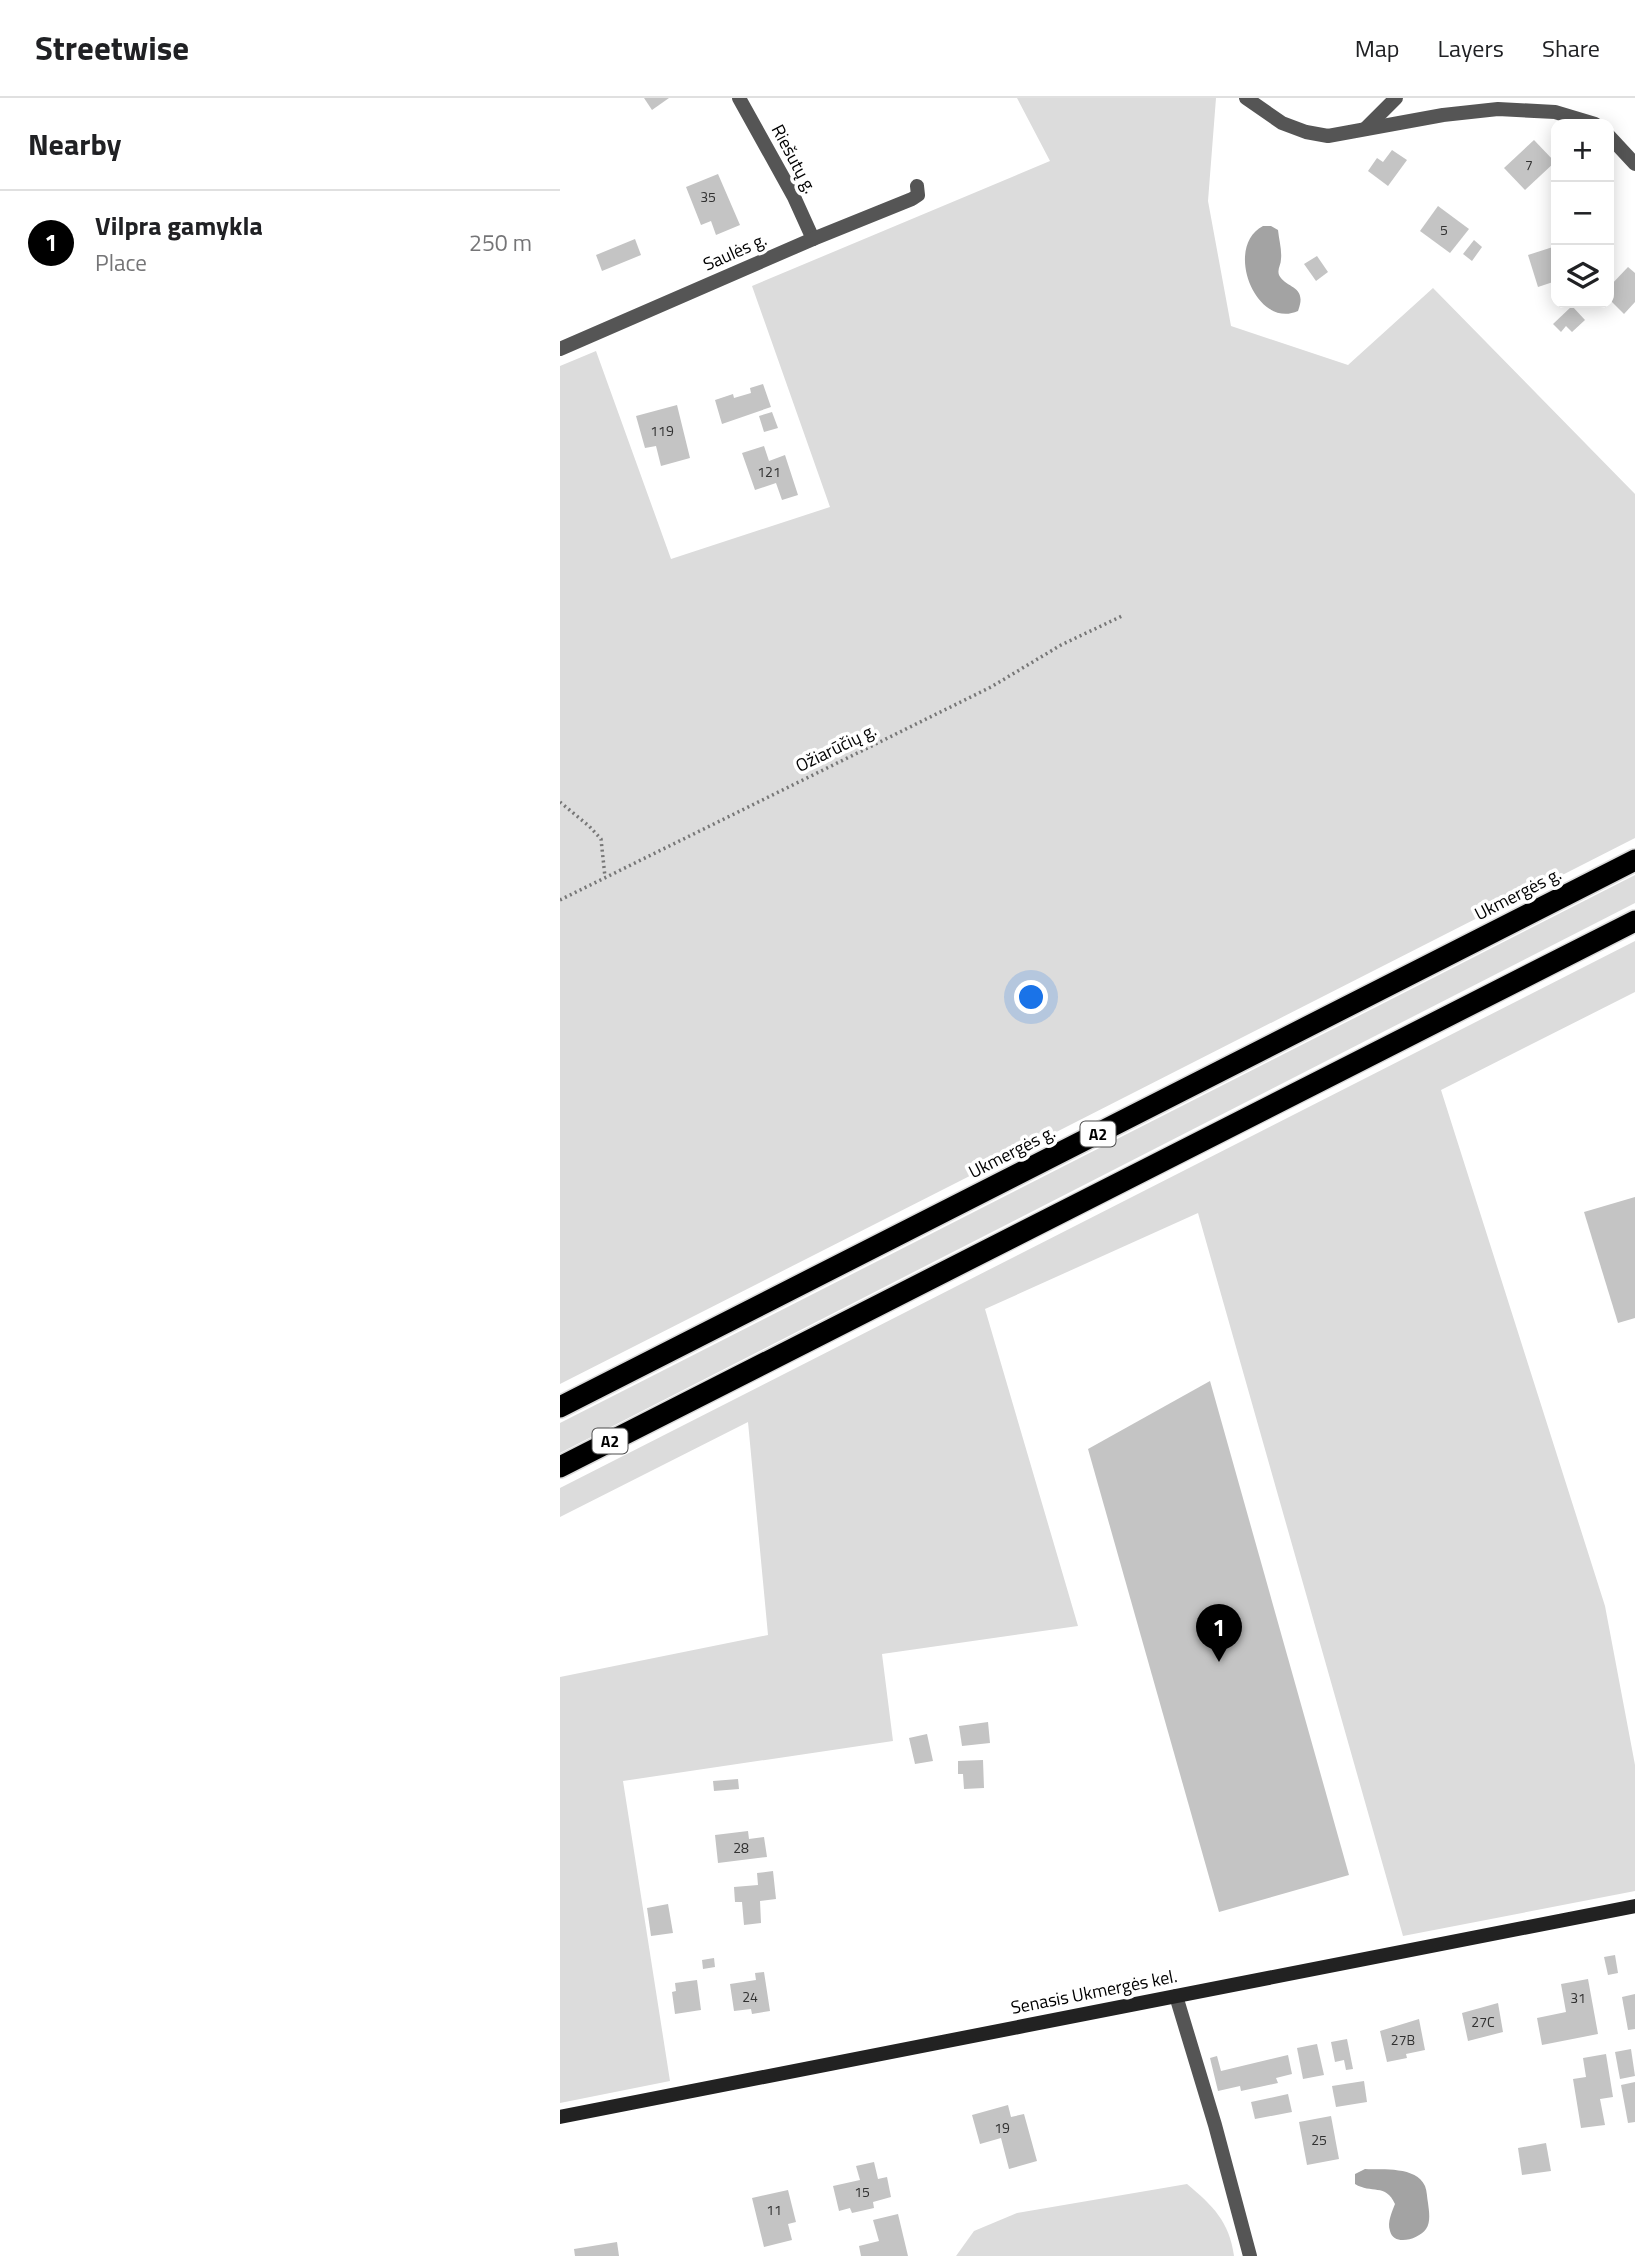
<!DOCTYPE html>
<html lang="en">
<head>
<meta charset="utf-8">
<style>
	body { margin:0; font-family:"Titillium Web",sans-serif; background:#f2f2f2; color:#202124 }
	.controls { position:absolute; right:21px; top:21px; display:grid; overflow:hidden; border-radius:14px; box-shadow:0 4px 18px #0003 }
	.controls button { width:63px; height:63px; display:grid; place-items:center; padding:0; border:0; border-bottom:2px solid #e0e0e0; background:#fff; color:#202124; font:35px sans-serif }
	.you { position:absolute; left:472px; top:900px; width:24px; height:24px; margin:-18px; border:5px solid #fff; border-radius:50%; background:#1a73e8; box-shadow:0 0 0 10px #1a73e833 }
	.badge { display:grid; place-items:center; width:46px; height:46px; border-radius:50%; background:#000; color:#fff; font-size:23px; font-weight:700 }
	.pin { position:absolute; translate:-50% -58px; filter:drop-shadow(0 2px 4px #0008) }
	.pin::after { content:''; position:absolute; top:37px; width:24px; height:21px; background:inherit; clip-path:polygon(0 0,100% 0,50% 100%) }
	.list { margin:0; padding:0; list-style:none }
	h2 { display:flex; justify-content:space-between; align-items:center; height:91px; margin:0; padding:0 28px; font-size:30px }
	h2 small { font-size:23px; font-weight:400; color:#757577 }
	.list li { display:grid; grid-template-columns:46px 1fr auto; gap:21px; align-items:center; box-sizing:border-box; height:105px; padding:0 28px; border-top:2px solid #e0e0e0 }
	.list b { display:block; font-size:26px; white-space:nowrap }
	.list p { margin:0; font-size:23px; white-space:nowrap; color:#757577 }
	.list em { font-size:23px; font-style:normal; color:#757577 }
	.icon { flex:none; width:38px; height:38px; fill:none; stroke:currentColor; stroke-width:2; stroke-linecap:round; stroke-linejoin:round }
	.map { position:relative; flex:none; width:1075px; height:2158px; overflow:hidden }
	header { display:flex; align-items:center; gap:42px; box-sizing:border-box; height:98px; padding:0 35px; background:#fff; border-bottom:2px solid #e0e0e0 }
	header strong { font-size:33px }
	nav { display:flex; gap:38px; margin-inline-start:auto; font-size:24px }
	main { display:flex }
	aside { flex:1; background:#fff }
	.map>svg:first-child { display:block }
	.green { fill:#dcdcdc }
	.water { fill:#a3a3a3 }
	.building { fill:#c4c4c4 }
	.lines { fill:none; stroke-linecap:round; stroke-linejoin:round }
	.motorway-casing { stroke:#dbdbdb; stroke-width:24 }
	.path { stroke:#777; stroke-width:3.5; stroke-dasharray:2 3.5; stroke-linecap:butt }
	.minor { stroke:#555; stroke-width:14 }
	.secondary { stroke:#222; stroke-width:14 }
	.motorway { stroke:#000; stroke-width:21 }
	.labels { text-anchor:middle; stroke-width:7; stroke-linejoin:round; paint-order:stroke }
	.number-label { font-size:14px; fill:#313131 }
	.shield { fill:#fff; stroke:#4c4c4c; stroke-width:2 }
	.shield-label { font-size:16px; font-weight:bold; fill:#000 }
	.street-label { font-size:18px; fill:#000; stroke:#fff }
</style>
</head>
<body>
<header>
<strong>Streetwise</strong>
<nav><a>Map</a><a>Layers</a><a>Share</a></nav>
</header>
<main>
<aside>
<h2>Nearby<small></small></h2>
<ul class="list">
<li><span class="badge">1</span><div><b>Vilpra gamykla</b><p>Place</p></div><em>250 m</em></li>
</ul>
</aside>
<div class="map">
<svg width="1075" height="2158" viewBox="0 0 1075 2158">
	<rect width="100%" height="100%" fill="#fff"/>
	<g class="green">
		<path d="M457,0H656L648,103L671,228L788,267L873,190L1075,396V740L0,1286V268L36,253L111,461L270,409L192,188L490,63Z"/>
		<path d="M1075,777V805L0,1355V1325Z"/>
		<path d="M1075,843V894L881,992L1045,1508L1075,1667V1793L843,1838L638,1115L425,1211L518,1528L322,1556L333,1643L63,1683L110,1983L0,2005V1579L208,1537L188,1324L0,1419V1390Z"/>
		<path d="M627,2086C653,2108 669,2123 674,2158H396L414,2133L457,2115Z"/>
	</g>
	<g class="water">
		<path d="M703,128H711L718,132C719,142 722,152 721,161C721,167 717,171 719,177C726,191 748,187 738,213C696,232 663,149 703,128Z"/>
		<path d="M805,2071C823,2072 856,2068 865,2088C867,2093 867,2100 868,2105C869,2113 871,2124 866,2131C859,2141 834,2149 830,2133C827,2124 832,2114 835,2106C826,2085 811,2096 795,2086V2076Z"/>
	</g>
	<g class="building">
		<path d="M84,0H109L92,12Z"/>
		<path d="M974,42L995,64L965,92L944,70Z"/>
		<path d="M832,52L847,62L828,88L808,73L817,60L823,64Z"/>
		<path d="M158,76L180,127L156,137L151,123L141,127L126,89Z"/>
		<path d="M878,108L909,131L890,155L860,133Z"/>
		<path d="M75,141L81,157L42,173L36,157Z"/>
		<path d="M914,142L922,149L912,163L903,156Z"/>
		<path d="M996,148V183L978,189L968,157Z"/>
		<path d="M757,158L768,174L756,183L744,166Z"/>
		<path d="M1068,169L1075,175V204L1064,216L1049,201V189Z"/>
		<path d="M1012,208L1025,222L1012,234L1006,228L1001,234L993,226Z"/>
		<path d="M203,286L211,309L162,326L155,302L173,296L174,300L191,295L190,290Z"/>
		<path d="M117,307L130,360L101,368L96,348L85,350L76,318Z"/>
		<path d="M212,314L218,330L204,334L199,318Z"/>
		<path d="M204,348L209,363L225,357L238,397L222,402L216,385L195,392L182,355Z"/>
		<path d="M1075,1099V1220L1058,1225L1024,1114Z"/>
		<path d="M650,1283L789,1777L659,1814L528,1351Z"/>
		<path d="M428,1624L430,1645L402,1648L399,1628Z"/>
		<path d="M367,1636L373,1663L355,1666L349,1640Z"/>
		<path d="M423,1662L424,1690L404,1691L403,1676H398V1663Z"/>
		<path d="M178,1681L179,1691L154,1693L153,1683Z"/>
		<path d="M188,1733L189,1741L204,1739L207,1759L158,1765L155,1737Z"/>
		<path d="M213,1773L216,1801L200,1803L201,1825L184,1827L182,1804H175L174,1789L198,1787L197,1775Z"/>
		<path d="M108,1806L113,1835L91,1838L87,1810Z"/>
		<path d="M1055,1857L1058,1875L1048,1877L1044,1859Z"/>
		<path d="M154,1860L155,1869L143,1871L142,1862Z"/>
		<path d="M204,1874L210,1913L192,1916L191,1911L174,1913L170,1886L196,1882L195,1875Z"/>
		<path d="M1028,1881L1038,1936L982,1947L977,1920L1006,1914L1001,1886Z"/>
		<path d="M137,1882L141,1912L115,1916L112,1894L116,1893L115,1885Z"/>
		<path d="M1075,1896V1931L1068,1932L1062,1899Z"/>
		<path d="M938,1905L943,1934L908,1943L902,1915Z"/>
		<path d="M859,1921L865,1952L846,1956L847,1960L827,1964L820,1933Z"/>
		<path d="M787,1941L793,1971L786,1972L784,1962L775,1964L771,1944Z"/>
		<path d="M757,1946L764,1977L743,1981L737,1950Z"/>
		<path d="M1071,1951L1075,1978L1060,1981L1055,1954Z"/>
		<path d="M1046,1956L1053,1999L1040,2001L1045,2027L1021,2030L1013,1981L1026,1979L1023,1960Z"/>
		<path d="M728,1957L732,1976L716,1980L718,1985L681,1993L680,1988L658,1993L650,1960L657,1958L661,1973Z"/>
		<path d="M804,1983L807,2004L776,2009L772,1988Z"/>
		<path d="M1075,1984V2024L1068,2025L1061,1987Z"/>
		<path d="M728,1996L732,2014L695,2021L691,2004Z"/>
		<path d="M448,2007L451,2019L464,2016L477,2063L449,2071L441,2040L420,2046L412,2017Z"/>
		<path d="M771,2018L779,2061L747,2067L739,2024Z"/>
		<path d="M986,2045L991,2073L962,2077L958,2050Z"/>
		<path d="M314,2064L318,2081L327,2079L331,2099L313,2104L314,2110L292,2115L290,2110L279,2113L273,2088L300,2082L296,2068Z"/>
		<path d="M228,2092L236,2124L228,2126L232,2142L204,2149L192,2100Z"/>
		<path d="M338,2116L348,2158H301L299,2148L319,2143L313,2122Z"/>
		<path d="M57,2144L59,2158H15L14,2151Z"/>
	</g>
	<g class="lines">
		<g class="motorway-casing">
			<g id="motorway">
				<path d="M0,1309L1075,762"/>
				<path d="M0,1369L1075,823"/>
			</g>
		</g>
		<g class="path">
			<path d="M0,704L29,728L41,741L45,779"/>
			<path d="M0,802L431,589L501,547L562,518"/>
		</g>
		<g class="minor">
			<path d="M179,0L234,99L253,141"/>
			<path d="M686,0L722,25L746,34L768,38L883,17L938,11L995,14L1035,26"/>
			<path d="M805,31L836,0"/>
			<path d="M1049,38L1075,66"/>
			<path d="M0,251L253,141L352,101L358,97L357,88"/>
			<path d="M616,1898L655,2027L690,2158"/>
		</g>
		<path class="secondary" d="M0,2019L1075,1808"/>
		<use href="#motorway" class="motorway"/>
	</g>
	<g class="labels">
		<g class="number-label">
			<text x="969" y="72">7</text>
			<text x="148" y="104">35</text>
			<text x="884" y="137">5</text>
			<text x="102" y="338">119</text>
			<text x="209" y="379">121</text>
			<text x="181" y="1755">28</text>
			<text x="190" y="1904">24</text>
			<text x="1018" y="1905">31</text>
			<text x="923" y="1929">27C</text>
			<text x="843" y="1947">27B</text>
			<text x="442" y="2035">19</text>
			<text x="759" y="2047">25</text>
			<text x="302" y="2099">15</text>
			<text x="214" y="2117">11</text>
		</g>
		<g class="shield">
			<rect x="520.5" y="1023.5" width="35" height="25" rx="5"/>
			<rect x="32.5" y="1330.5" width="35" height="25" rx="5"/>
		</g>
		<g class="shield-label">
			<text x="538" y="1042">A2</text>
			<text x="50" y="1349">A2</text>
		</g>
		<g class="street-label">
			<text transform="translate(234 61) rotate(62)" y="6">Riešutų g.</text>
			<text transform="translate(175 154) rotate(-24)" y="6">Saulės g.</text>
			<text transform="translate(276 650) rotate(-26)" y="6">Ožiarūčių g.</text>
			<text transform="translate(958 796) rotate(-27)" y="6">Ukmergės g.</text>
			<text transform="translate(452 1054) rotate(-27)" y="6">Ukmergės g.</text>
			<text transform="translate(534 1894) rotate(-11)" y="6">Senasis Ukmergės kel.</text>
		</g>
	</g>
</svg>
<div class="controls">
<button>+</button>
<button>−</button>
<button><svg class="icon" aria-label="layers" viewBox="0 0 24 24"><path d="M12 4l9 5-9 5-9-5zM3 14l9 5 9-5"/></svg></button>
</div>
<div class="you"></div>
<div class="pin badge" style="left:659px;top:1564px">1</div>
</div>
</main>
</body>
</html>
